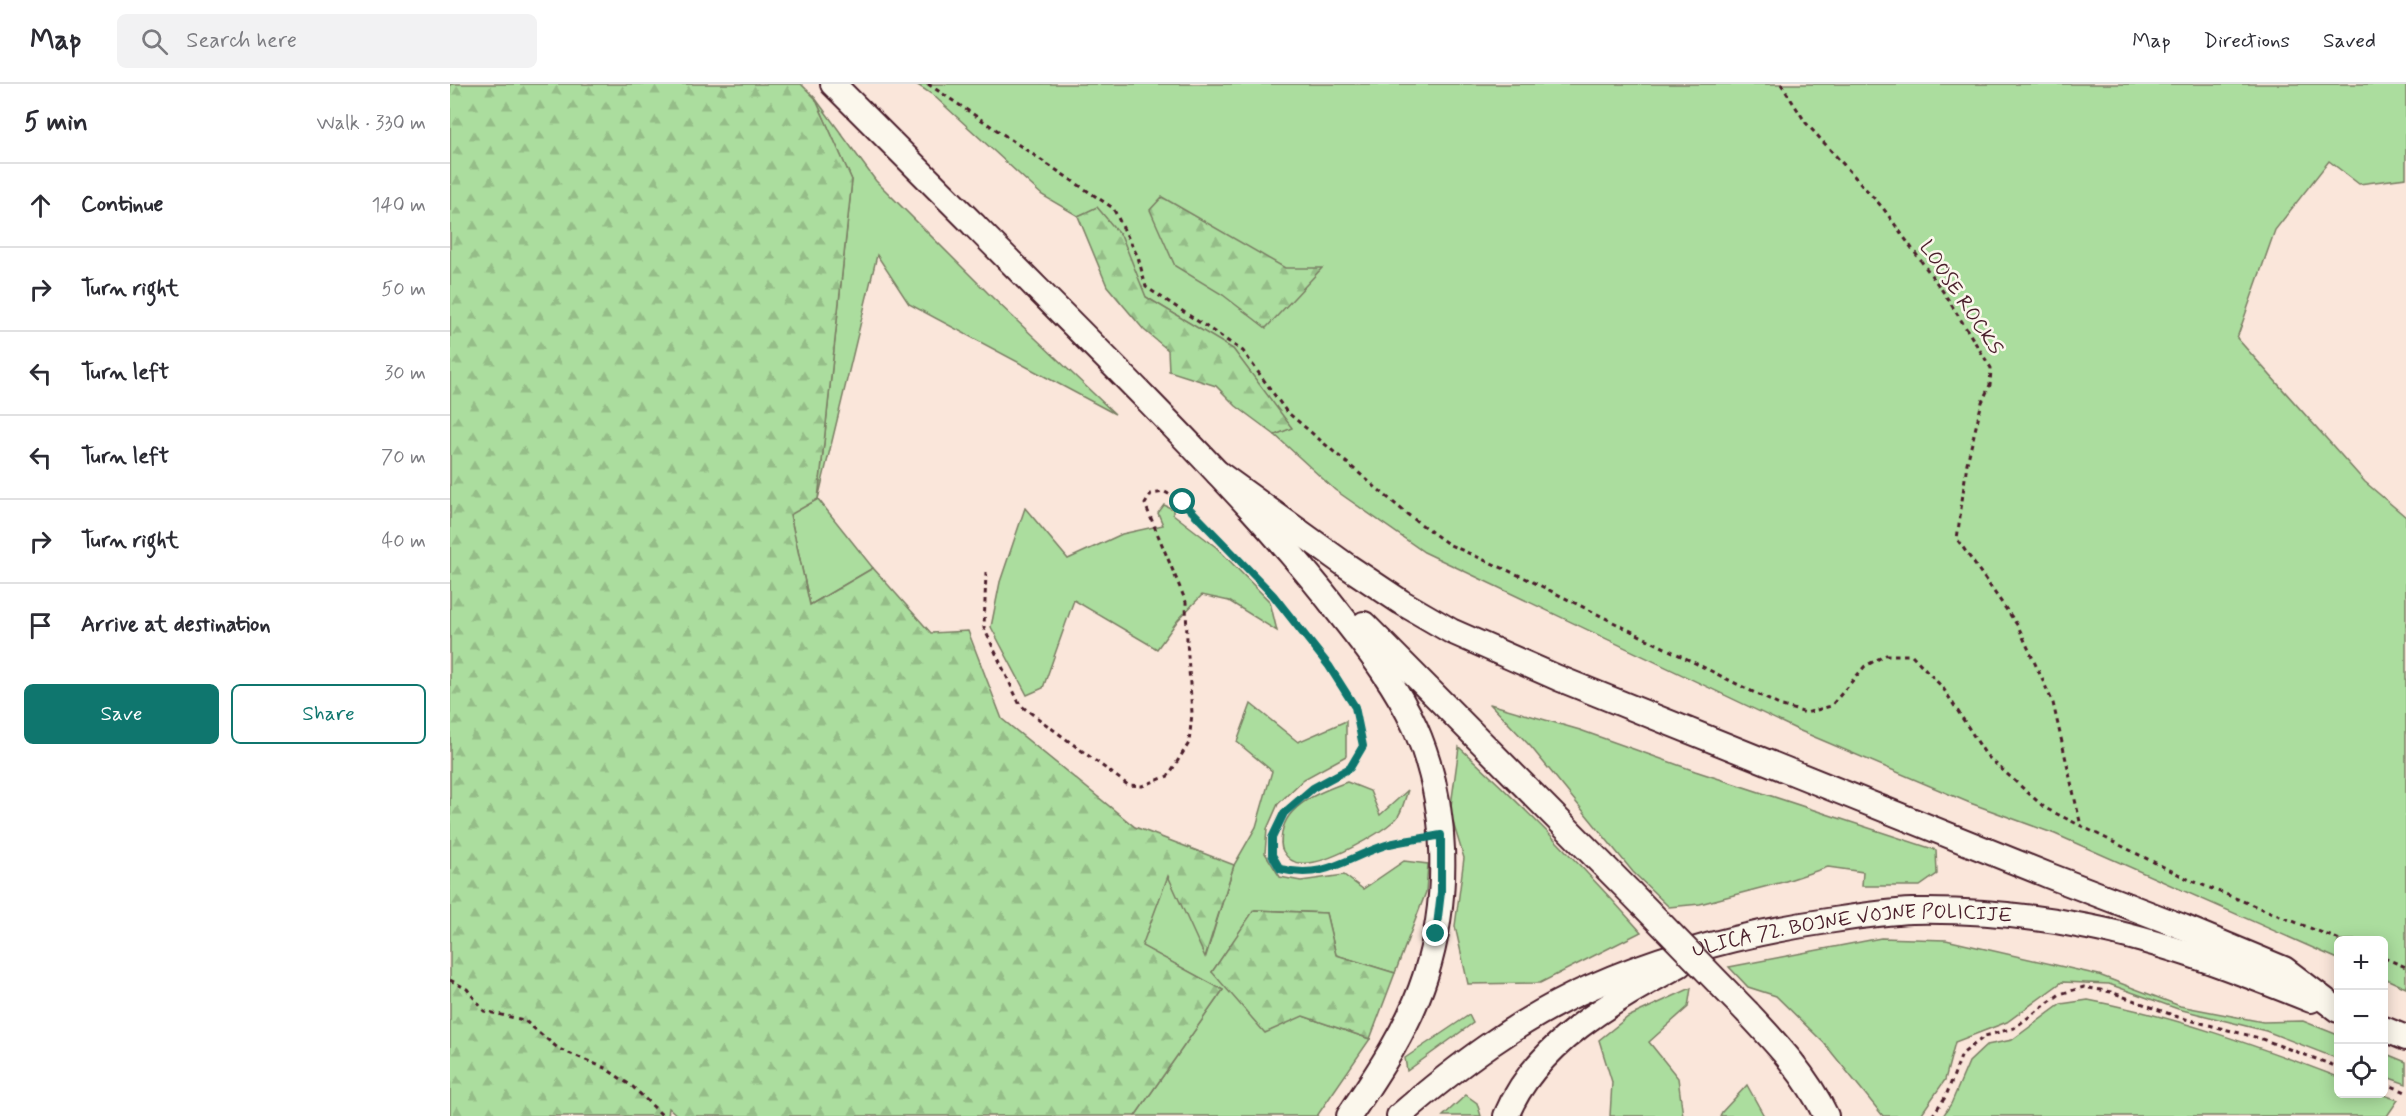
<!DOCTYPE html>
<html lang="en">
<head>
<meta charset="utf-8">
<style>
	body { margin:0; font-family:Mynerve,sans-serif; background:#f2f2f3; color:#2b2b33 }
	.controls { position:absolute; right:18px; bottom:18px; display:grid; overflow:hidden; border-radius:9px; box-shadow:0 3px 15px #0003 }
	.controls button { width:54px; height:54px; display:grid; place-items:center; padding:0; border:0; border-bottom:2px solid #e1e1e2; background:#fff; color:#2b2b33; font:30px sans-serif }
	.stop { position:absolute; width:18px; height:18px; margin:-14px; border:4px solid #0f766e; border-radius:50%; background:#fff }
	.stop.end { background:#0f766e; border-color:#fff; box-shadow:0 2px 6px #0008 }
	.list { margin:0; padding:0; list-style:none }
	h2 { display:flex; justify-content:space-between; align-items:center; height:78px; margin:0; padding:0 24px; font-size:26px }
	h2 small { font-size:20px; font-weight:400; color:#7c7c81 }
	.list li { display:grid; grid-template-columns:39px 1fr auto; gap:18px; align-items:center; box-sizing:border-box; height:84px; padding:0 24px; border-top:2px solid #e1e1e2 }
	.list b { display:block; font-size:22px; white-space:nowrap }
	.list em { font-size:20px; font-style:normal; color:#7c7c81 }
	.actions { display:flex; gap:12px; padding:18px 24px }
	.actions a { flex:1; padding:14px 0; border:2px solid #0f766e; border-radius:9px; text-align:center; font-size:21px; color:#0f766e }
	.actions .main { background:#0f766e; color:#fff }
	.icon { flex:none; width:33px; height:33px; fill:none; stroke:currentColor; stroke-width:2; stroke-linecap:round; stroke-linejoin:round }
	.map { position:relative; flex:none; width:1956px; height:1032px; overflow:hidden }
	header { display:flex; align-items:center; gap:36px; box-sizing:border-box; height:84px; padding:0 30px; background:#fff; border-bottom:2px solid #e1e1e2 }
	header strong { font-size:28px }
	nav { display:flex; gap:33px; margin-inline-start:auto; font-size:21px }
	.search { width:420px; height:54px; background:#f2f2f3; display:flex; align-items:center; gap:15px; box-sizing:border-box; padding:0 21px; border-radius:9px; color:#7c7c81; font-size:22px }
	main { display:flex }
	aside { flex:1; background:#fff }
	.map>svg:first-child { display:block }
	.green { fill:#abdd9e; stroke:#7a7e64; stroke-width:1.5 }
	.forest { fill:url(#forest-firs); stroke:#7a7e64; stroke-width:1.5 }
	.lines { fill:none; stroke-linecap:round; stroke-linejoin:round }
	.primary-casing { stroke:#4a1f2b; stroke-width:28 }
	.trunk-casing { stroke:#4a1f2b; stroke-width:28 }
	.path { stroke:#4a1f2b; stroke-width:3; stroke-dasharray:4.5 4.5; stroke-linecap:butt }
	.primary { stroke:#fbf7ec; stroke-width:24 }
	.trunk { stroke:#fbf7ec; stroke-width:24 }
	.primary-bridge-casing { stroke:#4a1f2b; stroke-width:28; stroke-linecap:butt }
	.primary-bridge { stroke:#fbf7ec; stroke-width:24 }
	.route { stroke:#0f766e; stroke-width:8 }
	.labels { text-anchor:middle; stroke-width:5; stroke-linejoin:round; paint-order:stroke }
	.street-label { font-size:20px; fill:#4a1f2b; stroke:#fbf7ec }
</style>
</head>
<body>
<header>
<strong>Map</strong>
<div class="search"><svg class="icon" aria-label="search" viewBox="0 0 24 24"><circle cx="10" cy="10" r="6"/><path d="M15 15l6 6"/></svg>Search here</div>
<nav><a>Map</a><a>Directions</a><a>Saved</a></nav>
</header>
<main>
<aside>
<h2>5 min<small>Walk · 330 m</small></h2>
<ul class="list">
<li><svg class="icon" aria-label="ahead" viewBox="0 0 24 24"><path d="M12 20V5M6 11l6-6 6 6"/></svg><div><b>Continue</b></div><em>140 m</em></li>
<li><svg class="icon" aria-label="right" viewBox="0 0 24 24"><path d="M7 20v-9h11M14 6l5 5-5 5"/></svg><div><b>Turn right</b></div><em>50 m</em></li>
<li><svg class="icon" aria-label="left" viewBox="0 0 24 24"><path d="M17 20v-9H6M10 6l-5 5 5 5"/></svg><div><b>Turn left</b></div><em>30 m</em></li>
<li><svg class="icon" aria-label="left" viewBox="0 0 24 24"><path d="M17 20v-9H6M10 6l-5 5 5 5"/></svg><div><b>Turn left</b></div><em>70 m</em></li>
<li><svg class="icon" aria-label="right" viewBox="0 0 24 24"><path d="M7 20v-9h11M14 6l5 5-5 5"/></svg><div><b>Turn right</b></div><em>40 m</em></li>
<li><svg class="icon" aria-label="arrive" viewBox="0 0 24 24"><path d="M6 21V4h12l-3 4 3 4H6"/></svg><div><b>Arrive at destination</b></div></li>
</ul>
<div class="actions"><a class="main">Save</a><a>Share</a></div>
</aside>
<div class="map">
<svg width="1956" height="1032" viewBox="0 0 1956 1032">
	<defs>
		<pattern id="forest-firs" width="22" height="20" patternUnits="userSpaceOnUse" patternTransform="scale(1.5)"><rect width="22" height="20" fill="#abdd9e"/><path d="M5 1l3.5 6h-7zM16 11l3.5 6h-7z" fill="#95bd88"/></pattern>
	</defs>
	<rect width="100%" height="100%" fill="#fae6da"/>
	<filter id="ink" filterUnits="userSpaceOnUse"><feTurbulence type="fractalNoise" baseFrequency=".0167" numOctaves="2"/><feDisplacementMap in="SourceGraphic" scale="12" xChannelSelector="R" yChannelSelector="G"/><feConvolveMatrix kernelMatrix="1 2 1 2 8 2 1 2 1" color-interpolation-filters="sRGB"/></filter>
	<g filter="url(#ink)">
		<g class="green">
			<path d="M466,0H1956V94L1909,100L1879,77L1825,146L1787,254L1915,398L1956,433V904L1934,894V856H1888V875L1605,750L1520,719L1348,646L974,468L885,406L825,351L841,344L783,265L696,213L647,124L628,132L592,111L483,11Z"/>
			<path d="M365,14L426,97L543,214L665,330L459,220L427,171L368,415L423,484L360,521L340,430L368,415L402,96Z"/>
			<path d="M714,421L723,425V430L766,463L820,518L827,547L779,517L752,511L728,536L707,565L624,516L593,604L577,611L541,543L550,498L575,424L618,475L672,450L713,441L708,429Z"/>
			<path d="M801,620L848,658L896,637V672L854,695L828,720L817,745L815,769L830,793L851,797L894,791L913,805L954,777L978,780L976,808L945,889L886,871L876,829L805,826L762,888L853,932L920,955L867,1032H685L773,906L691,862L718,791L756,872L784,781L806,743L822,687L787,658Z"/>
			<path d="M1040,620L1130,646L1245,687L1486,766L1487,790L1470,802H1412L1413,788L1378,783L1333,798L1250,820L1219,823L1183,788L1081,663Z"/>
			<path d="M1009,663C1073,722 1134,783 1191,848L1090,899L1018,900L1005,842L1014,774L1000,729Z"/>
			<path d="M897,698L920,707L930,731L958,706C955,714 952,729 946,735C928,751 875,782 851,779C843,779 837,774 833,767C830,762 831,756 832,749C836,720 872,707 897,698Z"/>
			<path d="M1431,854L1496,856L1649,891L1730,922L1813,938L1853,937L1888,951V975L1816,947L1728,925L1659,900L1612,898L1557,938L1505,958L1495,996L1470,1032H1433L1374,959L1326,912L1298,903L1279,883Z"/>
			<path d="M1241,904L1238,923L1199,958L1228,994L1233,1032H1160L1162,998L1149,956L1178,933Z"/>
			<path d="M1638,916C1724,932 1807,962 1888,993V1010H1931L1948,1016L1937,1032H1493L1501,1020L1519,978L1537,961L1562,956L1611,920Z"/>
			<path d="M1019,931L1023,939L957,987L955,974Z"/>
			<path d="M1934,969L1956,978V1000L1934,992Z"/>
			<path d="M1297,1001L1314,1032H1270L1272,1028Z"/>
			<path d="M1016,1011L1027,1019L1031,1032H993Z"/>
		</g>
		<g class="forest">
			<path d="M0,0H351L365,14L402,96L368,415L340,431L360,521L423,484L481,549L518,547L552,635L685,743L784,781L755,873L718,792L692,862L773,906L685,1032H228L219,1024L218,1032H0Z"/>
			<path d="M712,113L835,184H872L816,244L773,211L725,182L700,126Z"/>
			<path d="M647,123L672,153L696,213L783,265L842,344L825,351L786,322L766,302L719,287L718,266L694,246L657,202L628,132Z"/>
			<path d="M804,826L876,829L886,871L945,889L920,955L853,932L815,949L762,888Z"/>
		</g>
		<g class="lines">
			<g class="primary-casing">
				<g id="primary">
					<path d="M524,141C617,235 712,328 802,426C834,461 864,496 893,534C920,568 947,603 965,643C999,720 1000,814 975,893C959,943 928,989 899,1032"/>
					<path d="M768,389L897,482L951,518L1001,547L1108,594L1600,792L1733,843L1834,885L1888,926"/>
					<path d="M914,540L1180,808"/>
					<path d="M1298,929C1328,961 1357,992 1376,1032"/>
					<path d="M1934,945L1956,954"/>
					<path id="s1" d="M949,1032C1007,982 1069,935 1139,904C1217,869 1300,848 1384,836C1410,832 1436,828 1462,827C1521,826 1580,831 1638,843C1715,858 1788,887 1861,916"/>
					<path d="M1056,1032C1086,959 1163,917 1229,881"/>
				</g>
			</g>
			<g class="trunk-casing">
				<path id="trunk" d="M383,0L524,141"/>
			</g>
			<g class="path">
				<path d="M478,0L663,124L688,173L696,203L793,267L836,327L957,430L998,460L1075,494L1329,621L1356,629L1381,622L1415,582L1436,571H1462L1493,604L1536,671L1595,724L1740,796L1890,856"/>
				<path d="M1331,0L1356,39L1433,124L1494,209L1541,284L1540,301L1532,318L1517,379L1507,455L1568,542L1603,619L1631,742"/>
				<path d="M536,488L534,544L570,621L678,701L692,702L718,692L739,659L742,629L737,557L736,518L695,420L701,410L715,408L733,418L823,511L879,582L905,623L913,662L900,684L863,704L834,729L822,754V771L830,785C878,796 896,772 937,761C949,758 962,756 974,754"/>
				<path d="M1934,874L1956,883"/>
				<path d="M0,896L17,905L34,927L74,936L109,965L155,984L183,1003L213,1032"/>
				<path d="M1934,999L1956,1008"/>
				<path d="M1482,1032L1496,1012L1512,970L1535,952L1564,944L1610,910L1634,903L1661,908L1728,933L1809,954L1888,983"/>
			</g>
			<use href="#primary" class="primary"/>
			<use href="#trunk" class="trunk"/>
			<g class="primary-bridge-casing">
				<path id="primary-bridge" d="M1180,808L1298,929"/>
			</g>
			<use href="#primary-bridge" class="primary-bridge"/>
		</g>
	</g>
	<g class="lines" filter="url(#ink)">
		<path class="route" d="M733,418L823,511L879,582L905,623L913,662L900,684L863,704L834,729L822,754V771L830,785C875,796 896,774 936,761C953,756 973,755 991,751V808L986,850"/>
	</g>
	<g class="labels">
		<g class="street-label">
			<text transform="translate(1512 213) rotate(56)" y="7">LOOSE ROCKS</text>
			<text dy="7" stroke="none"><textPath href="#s1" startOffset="502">ULICA 72. BOJNE VOJNE POLICIJE</textPath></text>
		</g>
	</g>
</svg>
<div class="controls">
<button>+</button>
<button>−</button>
<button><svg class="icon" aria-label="locate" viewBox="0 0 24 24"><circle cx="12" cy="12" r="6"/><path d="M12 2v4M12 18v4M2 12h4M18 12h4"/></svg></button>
</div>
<div class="stop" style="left:733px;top:418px"></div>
<div class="stop end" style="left:986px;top:850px"></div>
</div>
</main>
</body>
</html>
